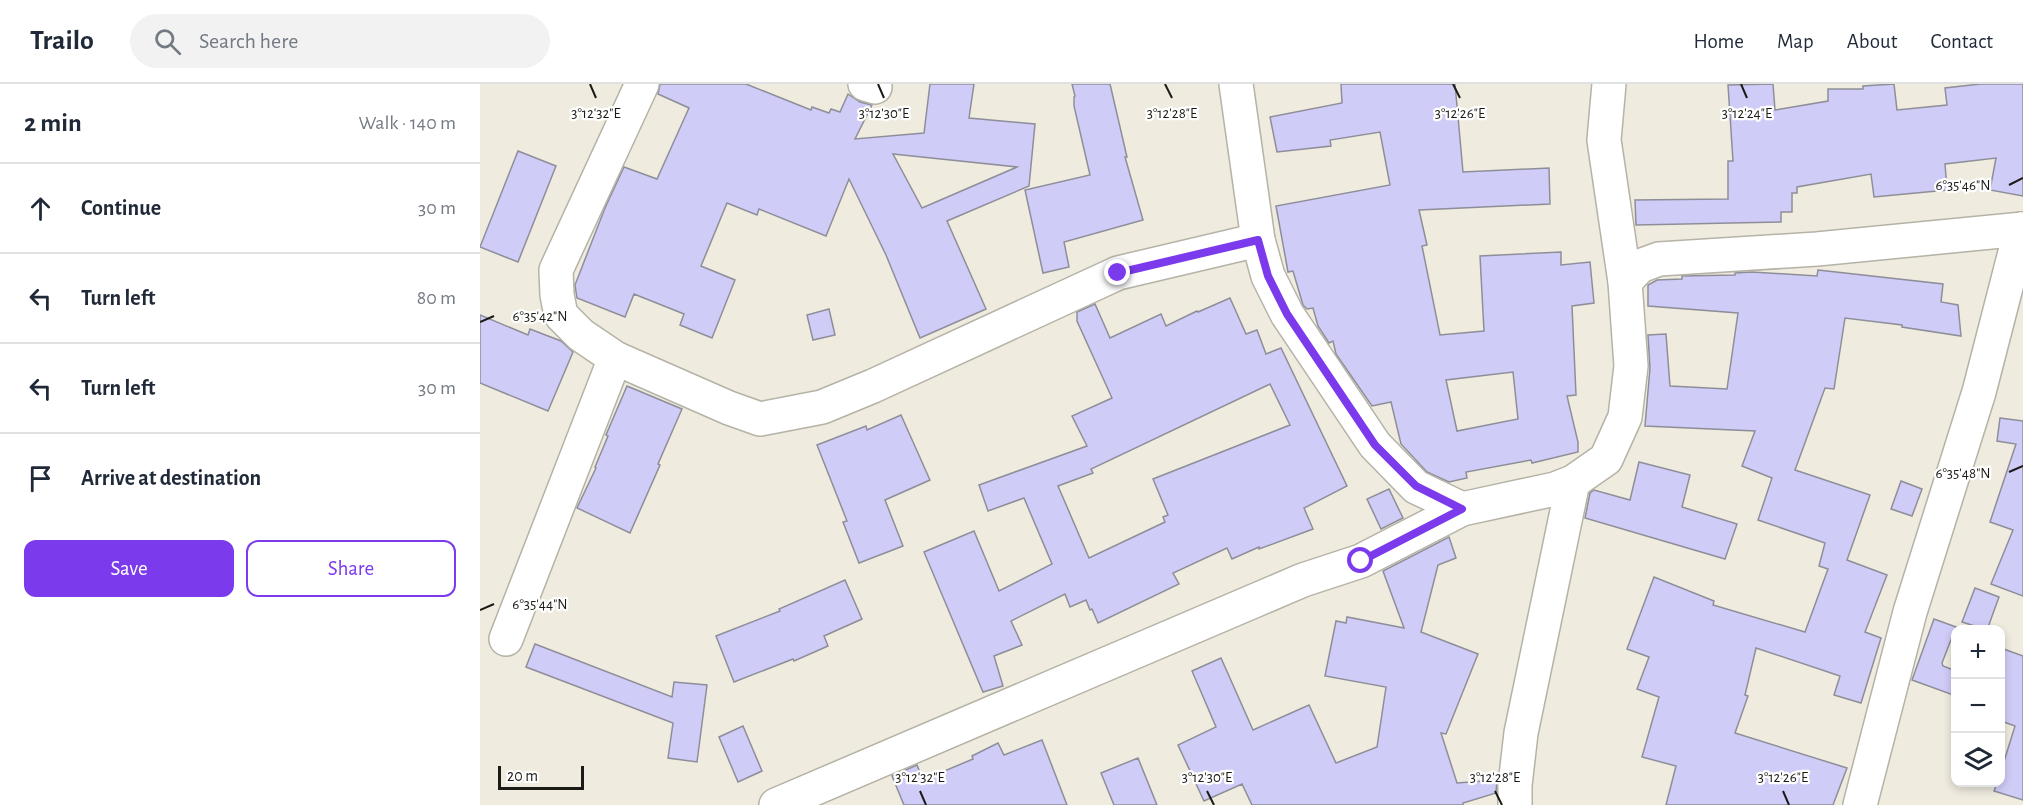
<!DOCTYPE html>
<html lang="en">
<head>
<meta charset="utf-8">
<style>
	body { margin:0; font-family:"Alegreya Sans",sans-serif; background:#f2f2f3; color:#1f2937 }
	.controls { position:absolute; right:18px; bottom:18px; display:grid; overflow:hidden; border-radius:12px; box-shadow:0 3px 9px #0003 }
	.controls button { width:54px; height:54px; display:grid; place-items:center; padding:0; border:0; border-bottom:2px solid #e0e1e3; background:#fff; color:#1f2937; font:30px sans-serif }
	.scale { position:absolute; left:18px; bottom:15px; width:86px; box-sizing:border-box; padding-left:6px; border:3px solid #1b1a16; border-top:0; font-size:16px; line-height:21px; white-space:nowrap; color:#1b1a16; -webkit-text-stroke:4px #fff; paint-order:stroke }
	.stop { position:absolute; width:18px; height:18px; margin:-14px; border:4px solid #7c3aed; border-radius:50%; background:#fff }
	.stop.end { background:#7c3aed; border-color:#fff; box-shadow:0 2px 6px #0008 }
	.list { margin:0; padding:0; list-style:none }
	h2 { display:flex; justify-content:space-between; align-items:center; height:78px; margin:0; padding:0 24px; font-size:26px }
	h2 small { font-size:20px; font-weight:400; color:#747a83 }
	.list li { display:grid; grid-template-columns:39px 1fr auto; gap:18px; align-items:center; box-sizing:border-box; height:90px; padding:0 24px; border-top:2px solid #e0e1e3 }
	.list b { display:block; font-size:22px; white-space:nowrap }
	.list em { font-size:20px; font-style:normal; color:#747a83 }
	.actions { display:flex; gap:12px; padding:18px 24px }
	.actions a { flex:1; padding:14px 0; border:2px solid #7c3aed; border-radius:12px; text-align:center; font-size:21px; color:#7c3aed }
	.actions .main { background:#7c3aed; color:#fff }
	.icon { flex:none; width:33px; height:33px; fill:none; stroke:currentColor; stroke-width:2; stroke-linecap:round; stroke-linejoin:round }
	.map { position:relative; flex:none; width:1543px; height:721px; overflow:hidden }
	header { display:flex; align-items:center; gap:36px; box-sizing:border-box; height:84px; padding:0 30px; background:#fff; border-bottom:2px solid #e0e1e3 }
	header strong { font-size:28px }
	nav { display:flex; gap:33px; margin-inline-start:auto; font-size:21px }
	.search { width:420px; height:54px; background:#f2f2f3; display:flex; align-items:center; gap:15px; box-sizing:border-box; padding:0 21px; border-radius:33px; color:#747a83; font-size:22px }
	main { display:flex }
	aside { flex:1; background:#fff }
	.map>svg:first-child { display:block }
	.building { fill:#d0ccf8; stroke:#8e8e99; stroke-width:1.5; fill-rule:evenodd }
	.lines { fill:none; stroke-linecap:round; stroke-linejoin:round }
	.minor-casing { stroke:#b5b2a6; stroke-width:36 }
	.minor { stroke:#fff; stroke-width:33 }
	.route { stroke:#7c3aed; stroke-width:8 }
	.ticks { fill:none; stroke:#1b1a16; stroke-width:2 }
	.ticks-label { font-size:15px; text-anchor:middle; fill:#1b1a16; stroke:#fff; stroke-width:4.5; stroke-linejoin:round; paint-order:stroke }
</style>
</head>
<body>
<header>
<strong>Trailo</strong>
<div class="search"><svg class="icon" aria-label="search" viewBox="0 0 24 24"><circle cx="10" cy="10" r="6"/><path d="M15 15l6 6"/></svg>Search here</div>
<nav><a>Home</a><a>Map</a><a>About</a><a>Contact</a></nav>
</header>
<main>
<aside>
<h2>2 min<small>Walk · 140 m</small></h2>
<ul class="list">
<li><svg class="icon" aria-label="ahead" viewBox="0 0 24 24"><path d="M12 20V5M6 11l6-6 6 6"/></svg><div><b>Continue</b></div><em>30 m</em></li>
<li><svg class="icon" aria-label="left" viewBox="0 0 24 24"><path d="M17 20v-9H6M10 6l-5 5 5 5"/></svg><div><b>Turn left</b></div><em>80 m</em></li>
<li><svg class="icon" aria-label="left" viewBox="0 0 24 24"><path d="M17 20v-9H6M10 6l-5 5 5 5"/></svg><div><b>Turn left</b></div><em>30 m</em></li>
<li><svg class="icon" aria-label="arrive" viewBox="0 0 24 24"><path d="M6 21V4h12l-3 4 3 4H6"/></svg><div><b>Arrive at destination</b></div></li>
</ul>
<div class="actions"><a class="main">Save</a><a>Share</a></div>
</aside>
<div class="map">
<svg width="1543" height="721" viewBox="0 0 1543 721">
	<rect width="100%" height="100%" fill="#efebdf"/>
	<g class="building">
		<path d="M180,0H266L331,26L332,23L349,29L351,25L360,28L368,10L380,18L392,21L375,55L444,49L450,0H494L489,34L555,40L549,102L467,137L506,225L440,254L406,171L369,95L346,152L279,125L277,131L247,119L221,182L255,196L232,254L200,241L204,230L154,210L145,233L97,214L95,201L125,124L144,83L177,95L209,24L178,10ZM413,70L537,83L442,124Z"/>
		<path d="M592,0H630L647,73H645L663,136L584,158L589,183L563,189L545,106L610,91L594,22V13L595,12Z"/>
		<path d="M861,0H975L983,88L1069,84L1070,120L939,126L947,161L942,162L960,251L1004,247L1000,172L1081,168V181L1110,178L1114,219L1092,222L1096,311L1087,312L1098,358V368L1052,379L1051,376L986,388L987,394L969,398L947,388L921,360L911,318L892,322L856,270L853,257L849,259L838,242L833,224L827,225L823,221L813,187L808,188L796,122L910,101L900,48L850,56L851,62L797,68L790,33L862,19ZM1033,288L1038,335L977,347L966,296Z"/>
		<path d="M1293,0L1295,26L1348,17V5H1383V2L1414,0L1417,26L1467,21L1465,4L1500,0H1543V112L1510,106L1516,74L1465,80L1467,106L1394,113L1391,90L1317,103V109H1312V128H1301V138L1156,141L1155,116L1248,115V77H1253L1248,1Z"/>
		<path d="M38,67L76,82L38,178L0,163Z"/>
		<path d="M1338,186L1463,200L1461,218L1478,221L1481,252L1422,243V241L1365,234L1354,305L1345,304L1315,386L1390,411L1367,476L1407,491L1385,548L1401,554L1381,619L1354,611L1360,592L1276,564L1265,611L1268,612L1255,649L1367,684L1353,721H1186L1196,682L1162,673L1179,613L1157,605L1169,573L1147,565L1174,493L1234,517L1233,521L1325,548L1348,485L1339,482L1345,459L1278,436L1292,394L1262,382L1275,347L1165,342L1170,284L1168,251L1186,250L1190,302L1247,305L1258,229L1168,222V201L1177,196L1202,195V192L1255,191V189L1272,188L1337,192Z"/>
		<path d="M750,214L766,250L777,246L786,270L801,264L867,402L824,424L833,445L779,465V463L752,475L747,464L693,489L699,500L618,539L612,525L610,526L606,516L590,523L585,510L531,537L542,561L514,572L523,602L503,608L444,468L494,447L519,507L572,480L544,414L508,427L499,401L607,362L592,332L632,314L597,237V228L615,220L630,254L681,230L686,242L717,227L718,228ZM790,300L810,341L673,395L688,431L683,433L685,438L609,474L578,402L613,389L611,385Z"/>
		<path d="M349,225L355,251L333,256L327,231Z"/>
		<path d="M0,231L48,251L50,245L81,257L93,268L68,327L0,299Z"/>
		<path d="M147,302L202,325L178,380L180,381L150,449L97,424L116,384L115,383L128,352L126,351Z"/>
		<path d="M421,331L450,396L405,416L423,462L379,479L363,438L367,437L337,361L386,342L387,346Z"/>
		<path d="M1520,334L1543,337V512L1511,500L1533,446L1510,438L1536,360L1517,357Z"/>
		<path d="M1159,378L1210,391L1202,423L1257,440L1245,475L1105,434L1110,409L1114,406L1150,416Z"/>
		<path d="M1421,397L1442,405L1432,432L1411,425Z"/>
		<path d="M909,405L923,434L901,445L887,415Z"/>
		<path d="M969,453L976,474L958,481L941,548L998,570L966,650L961,649L977,699L1017,696L1016,709L983,719V721H772L762,700L724,717L698,661L736,643L712,587L741,574L773,646L829,621L856,679L897,663L906,603L845,592L856,537L866,539L867,533L924,544L903,487Z"/>
		<path d="M365,496L382,535L344,552L348,562L314,577L313,575L254,598L236,552L300,527L299,525Z"/>
		<path d="M1495,504L1519,513L1507,546L1482,538Z"/>
		<path d="M1454,535L1476,543L1462,579L1463,582L1476,587V612L1432,596Z"/>
		<path d="M55,560L192,613L194,598L227,601L217,678L188,674L193,639L46,583Z"/>
		<path d="M1521,564L1543,572V716L1514,707L1517,699H1521V687L1535,642L1521,637Z"/>
		<path d="M263,642L282,687L258,698L239,653Z"/>
		<path d="M562,656L587,721H424L412,692L437,681L443,696L493,675L492,672L518,659L524,671Z"/>
		<path d="M658,674L677,721H634L621,689Z"/>
	</g>
	<g class="lines">
		<g class="minor-casing">
			<g id="minor">
				<path d="M162,0L76,186L77,211L81,231L101,251L135,274L249,324L280,335L342,323L393,302L638,189L778,156"/>
				<path d="M385,0L395,3"/>
				<path d="M756,0L778,156L788,192L807,230L895,361L936,403L982,425"/>
				<path d="M1145,198L1160,182L1179,175L1337,165L1543,145"/>
				<path d="M26,555L135,274"/>
				<path d="M296,721L823,496L881,477L982,425L1075,405L1093,398L1126,375L1145,333L1151,282L1145,198L1124,56L1129,0"/>
				<path d="M1035,721V701L1041,649L1093,398"/>
				<path d="M1380,721L1430,528L1499,308L1541,145"/>
			</g>
		</g>
		<use href="#minor" class="minor"/>
	</g>
	<g class="lines">
		<path class="route" d="M638,189L778,156L788,192L807,230L895,361L936,402L982,425L881,477"/>
	</g>
	<path class="ticks" d="M110,0L116,14M398,0L404,14M685,0L692,14M973,0L980,14M1261,0L1267,14M1529,101L1543,94M0,238L14,232M1529,388L1543,382M0,526L14,520M440,707L446,721M727,707L734,721M1015,707L1022,721M1303,707L1309,721"/>
	<g class="ticks-label">
		<text x="116" y="34">3°12'32"E</text>
		<text x="404" y="34">3°12'30"E</text>
		<text x="692" y="34">3°12'28"E</text>
		<text x="980" y="34">3°12'26"E</text>
		<text x="1267" y="34">3°12'24"E</text>
		<text x="1483" y="106">6°35'46"N</text>
		<text x="60" y="237">6°35'42"N</text>
		<text x="1483" y="394">6°35'48"N</text>
		<text x="60" y="525">6°35'44"N</text>
		<text x="440" y="698">3°12'32"E</text>
		<text x="727" y="698">3°12'30"E</text>
		<text x="1015" y="698">3°12'28"E</text>
		<text x="1303" y="698">3°12'26"E</text>
	</g>
</svg>
<div class="controls">
<button>+</button>
<button>−</button>
<button><svg class="icon" aria-label="layers" viewBox="0 0 24 24"><path d="M12 4l9 5-9 5-9-5zM3 14l9 5 9-5"/></svg></button>
</div>
<div class="scale">20 m</div>
<div class="stop" style="left:881px;top:477px"></div>
<div class="stop end" style="left:638px;top:189px"></div>
</div>
</main>
</body>
</html>
